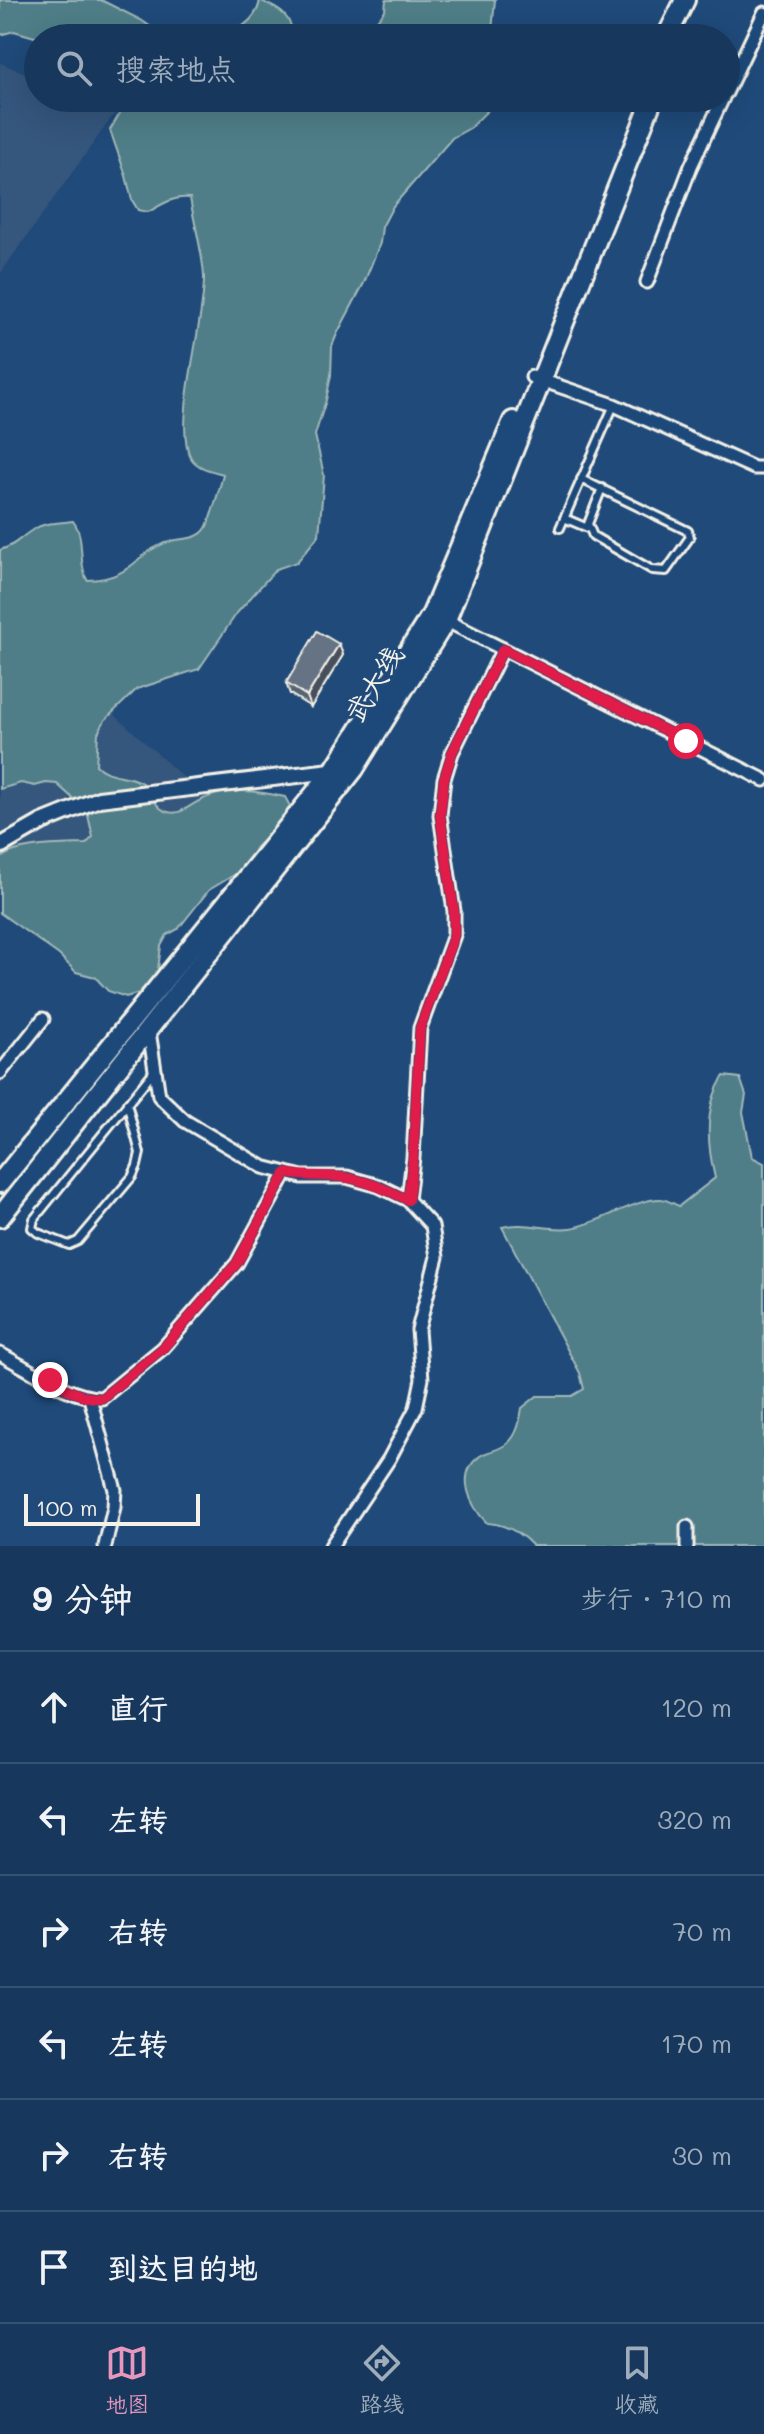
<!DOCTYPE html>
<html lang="zh">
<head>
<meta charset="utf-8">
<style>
	body { margin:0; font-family:Mali,"LXGW WenKai TC",sans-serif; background:#203f62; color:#f1f3f6 }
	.scale { position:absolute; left:24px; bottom:20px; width:176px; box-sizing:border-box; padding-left:8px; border:4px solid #f4f1e8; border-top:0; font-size:22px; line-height:28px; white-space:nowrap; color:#f4f1e8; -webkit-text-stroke:6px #1f4a7a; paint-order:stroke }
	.stop { position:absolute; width:24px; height:24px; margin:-18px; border:6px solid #e11d48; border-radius:50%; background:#fff }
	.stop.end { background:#e11d48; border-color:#fff; box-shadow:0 2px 8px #0008 }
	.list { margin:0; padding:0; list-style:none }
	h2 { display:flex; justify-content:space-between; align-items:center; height:104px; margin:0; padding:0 32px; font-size:34px }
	h2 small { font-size:26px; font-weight:400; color:#9eacbb }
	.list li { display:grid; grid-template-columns:52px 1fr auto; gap:24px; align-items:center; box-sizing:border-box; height:112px; padding:0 32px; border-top:2px solid #365272 }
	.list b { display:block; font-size:30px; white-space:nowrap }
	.list em { font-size:26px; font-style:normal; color:#9eacbb }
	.icon { flex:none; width:44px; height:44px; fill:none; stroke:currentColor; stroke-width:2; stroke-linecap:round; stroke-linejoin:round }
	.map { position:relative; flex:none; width:764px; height:1546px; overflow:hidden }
	.search { position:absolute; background:#17385c; box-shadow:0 8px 32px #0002; left:24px; right:24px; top:24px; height:88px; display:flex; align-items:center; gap:20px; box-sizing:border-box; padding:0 28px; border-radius:44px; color:#9eacbb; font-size:30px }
	.sheet { height:776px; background:#17385c }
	nav { display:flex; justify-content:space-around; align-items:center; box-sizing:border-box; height:112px; border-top:2px solid #365272; background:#17385c; font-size:22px; color:#9eacbb }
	nav a { display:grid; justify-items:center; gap:4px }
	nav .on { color:#e797bd }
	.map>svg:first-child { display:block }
	.built { fill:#34567d }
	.green { fill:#4f7e88; stroke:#a2b8b8; stroke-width:2 }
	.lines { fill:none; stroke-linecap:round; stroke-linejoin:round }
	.service-casing { stroke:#f4f1e8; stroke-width:12 }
	.minor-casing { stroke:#f4f1e8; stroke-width:17 }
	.tertiary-casing { stroke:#f4f1e8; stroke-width:20 }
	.trunk-casing { stroke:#f4f1e8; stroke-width:24 }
	.service { stroke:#1f4a7a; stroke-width:6 }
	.minor { stroke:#1f4a7a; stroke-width:11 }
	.tertiary { stroke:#1f4a7a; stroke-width:14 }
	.trunk { stroke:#1f4a7a; stroke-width:18 }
	.wall { fill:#576372; stroke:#f4f1e8; stroke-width:2 }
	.shaded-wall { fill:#47505c; stroke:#f4f1e8; stroke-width:2 }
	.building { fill:#657384; stroke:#f4f1e8; stroke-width:2 }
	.route { stroke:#e11d48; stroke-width:10 }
	.labels { text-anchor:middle; stroke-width:6; stroke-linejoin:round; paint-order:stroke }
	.street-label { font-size:28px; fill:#f4f1e8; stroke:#1f4a7a }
</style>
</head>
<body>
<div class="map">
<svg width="764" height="1546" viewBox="0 0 764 1546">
	<rect width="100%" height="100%" fill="#1f4a7a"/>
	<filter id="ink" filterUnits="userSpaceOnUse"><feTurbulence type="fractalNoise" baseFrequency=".0125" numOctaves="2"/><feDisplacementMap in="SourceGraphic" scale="16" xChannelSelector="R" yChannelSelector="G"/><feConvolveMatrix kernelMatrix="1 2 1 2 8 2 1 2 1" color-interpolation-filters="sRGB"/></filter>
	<g filter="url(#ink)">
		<g class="built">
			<path d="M0,63L38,78V98H87L117,110L0,274Z"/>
			<path d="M0,610L240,829L0,869Z"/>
		</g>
		<g class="green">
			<path d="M0,0H101L141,20L151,27L157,38H38L14,31L0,35Z"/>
			<path d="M260,0C275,9 290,10 294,38H226C241,27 257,20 260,0Z"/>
			<path d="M386,0H495L492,31L506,35L509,38H363L385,10Z"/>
			<path d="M129,98H486L488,110L470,128L452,138L393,206L382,227L380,243L364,283L337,334L332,346L331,375L326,400L315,435L324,475L319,535L297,562L276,569L237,613L199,669L137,689L105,720L98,733L96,765C108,778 126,773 142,783C153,790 152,805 165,811C179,817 188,806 199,801C227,787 256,790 285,797L291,808L284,821L256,847L244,869L209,890L178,929L167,935L161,946L157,977L139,993L126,997L108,991L95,977L76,972L59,955L0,913V859C16,844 63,845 86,844L93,837L87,811L57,784L46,783L35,786L21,783L0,789V550C17,545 20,537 34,529C45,522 60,523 73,521C86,538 77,560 87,580C135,579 135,551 171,541C183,538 199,540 206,528C209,524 222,481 223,474C212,471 197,468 191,458C172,424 205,322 204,277C203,254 194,222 190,198C173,196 163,204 148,212L138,210L132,200L126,176L110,130Z"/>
			<path d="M724,1076L740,1078L746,1095L743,1112L752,1157L764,1163V1546H533C520,1532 506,1524 487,1523C470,1506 455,1474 480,1456C489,1450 500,1451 508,1443C518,1434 520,1420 522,1408L537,1396H572L584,1389L580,1373L502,1227C525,1221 547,1231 571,1228C599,1224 637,1198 661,1199C666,1199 674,1204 679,1206L715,1178C707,1145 704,1105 724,1076Z"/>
		</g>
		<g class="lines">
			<g class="service-casing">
				<g id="service">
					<path d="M581,479L688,531L690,537L666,571L652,570L593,536L588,524L602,488"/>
					<path d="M564,518L590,529"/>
					<path d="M560,528L614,405"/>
					<path d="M127,1103L140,1153L137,1166L132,1177L78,1241L69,1245L38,1233L32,1228L34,1219L154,1071"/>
				</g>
			</g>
			<g class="minor-casing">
				<g id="minor">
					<path d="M726,93L764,13"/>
					<path d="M647,282L691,166L723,98"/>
					<path d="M532,377L614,405L754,468H764"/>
					<path d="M443,619L764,780"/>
					<path d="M149,1031L159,1096L185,1121L263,1167L302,1177H347L379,1186L408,1200L432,1226L437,1257L418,1330L422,1379L416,1408L389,1459L331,1546"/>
					<path d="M0,1073L43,1019"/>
					<path d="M408,1200L413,1158L420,1028L454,935V911L440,815L444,779L452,753L503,649"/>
					<path d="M0,1354C28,1368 70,1399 102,1398L163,1348L237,1263L286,1173"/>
					<path d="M90,1398L115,1490L114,1507L105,1546"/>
					<path d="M687,1527V1546"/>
				</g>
			</g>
			<g class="tertiary-casing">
				<path id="tertiary" d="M0,846L42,822L99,799L339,770"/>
			</g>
			<g class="trunk-casing">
				<g id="trunk">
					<path d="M666,38L685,0"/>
					<path d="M0,1183L334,770L432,614L513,421"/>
					<path d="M0,1217L354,769L446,620L653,98"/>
				</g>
			</g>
			<use href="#service" class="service"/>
			<use href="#minor" class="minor"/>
			<use href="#tertiary" class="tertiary"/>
			<use href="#trunk" class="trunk"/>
		</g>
		<path class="wall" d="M339,644L343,655L311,707L290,694L286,683Z"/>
		<path class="shaded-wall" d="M339,644L343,655L311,707L307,696Z"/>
		<path class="building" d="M317,631L339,644L307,696L286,683Z"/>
	</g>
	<g class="lines" filter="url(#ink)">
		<path class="route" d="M50,1380C67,1389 82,1399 102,1398L163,1348L237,1263L286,1173C307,1178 328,1174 349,1178C370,1182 388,1190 408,1200L413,1158L420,1028L454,935V911L440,815L444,779L452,753L503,649L686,741"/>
	</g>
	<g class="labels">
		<g class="street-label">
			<text transform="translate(374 684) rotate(-58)" y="10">武大线</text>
		</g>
	</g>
</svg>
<div class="scale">100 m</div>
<div class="stop" style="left:686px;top:741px"></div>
<div class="stop end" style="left:50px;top:1380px"></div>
<div class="search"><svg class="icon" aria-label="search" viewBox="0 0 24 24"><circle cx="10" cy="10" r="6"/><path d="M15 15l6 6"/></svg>搜索地点</div>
</div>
<section class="sheet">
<h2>9 分钟<small>步行 · 710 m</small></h2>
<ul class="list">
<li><svg class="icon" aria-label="ahead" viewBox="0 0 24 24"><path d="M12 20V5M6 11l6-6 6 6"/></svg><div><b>直行</b></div><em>120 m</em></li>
<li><svg class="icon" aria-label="left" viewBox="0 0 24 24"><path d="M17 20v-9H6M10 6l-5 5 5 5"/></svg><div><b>左转</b></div><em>320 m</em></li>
<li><svg class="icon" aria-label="right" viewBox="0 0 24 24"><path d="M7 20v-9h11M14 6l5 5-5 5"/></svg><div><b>右转</b></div><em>70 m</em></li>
<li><svg class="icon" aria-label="left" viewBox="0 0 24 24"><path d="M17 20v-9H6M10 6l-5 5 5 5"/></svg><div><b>左转</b></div><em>170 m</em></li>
<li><svg class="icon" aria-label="right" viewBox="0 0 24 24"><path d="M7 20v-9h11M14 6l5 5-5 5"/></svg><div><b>右转</b></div><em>30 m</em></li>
<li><svg class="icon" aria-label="arrive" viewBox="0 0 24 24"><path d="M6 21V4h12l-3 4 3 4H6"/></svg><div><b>到达目的地</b></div></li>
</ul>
</section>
<nav>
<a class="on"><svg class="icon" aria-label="map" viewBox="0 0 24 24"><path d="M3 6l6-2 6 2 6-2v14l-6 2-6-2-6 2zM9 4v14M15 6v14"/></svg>地图</a>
<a><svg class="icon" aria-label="directions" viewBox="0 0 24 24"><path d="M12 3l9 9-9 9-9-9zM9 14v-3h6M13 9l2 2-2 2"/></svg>路线</a>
<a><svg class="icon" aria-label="saved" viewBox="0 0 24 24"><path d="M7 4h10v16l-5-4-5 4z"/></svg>收藏</a>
</nav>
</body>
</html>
